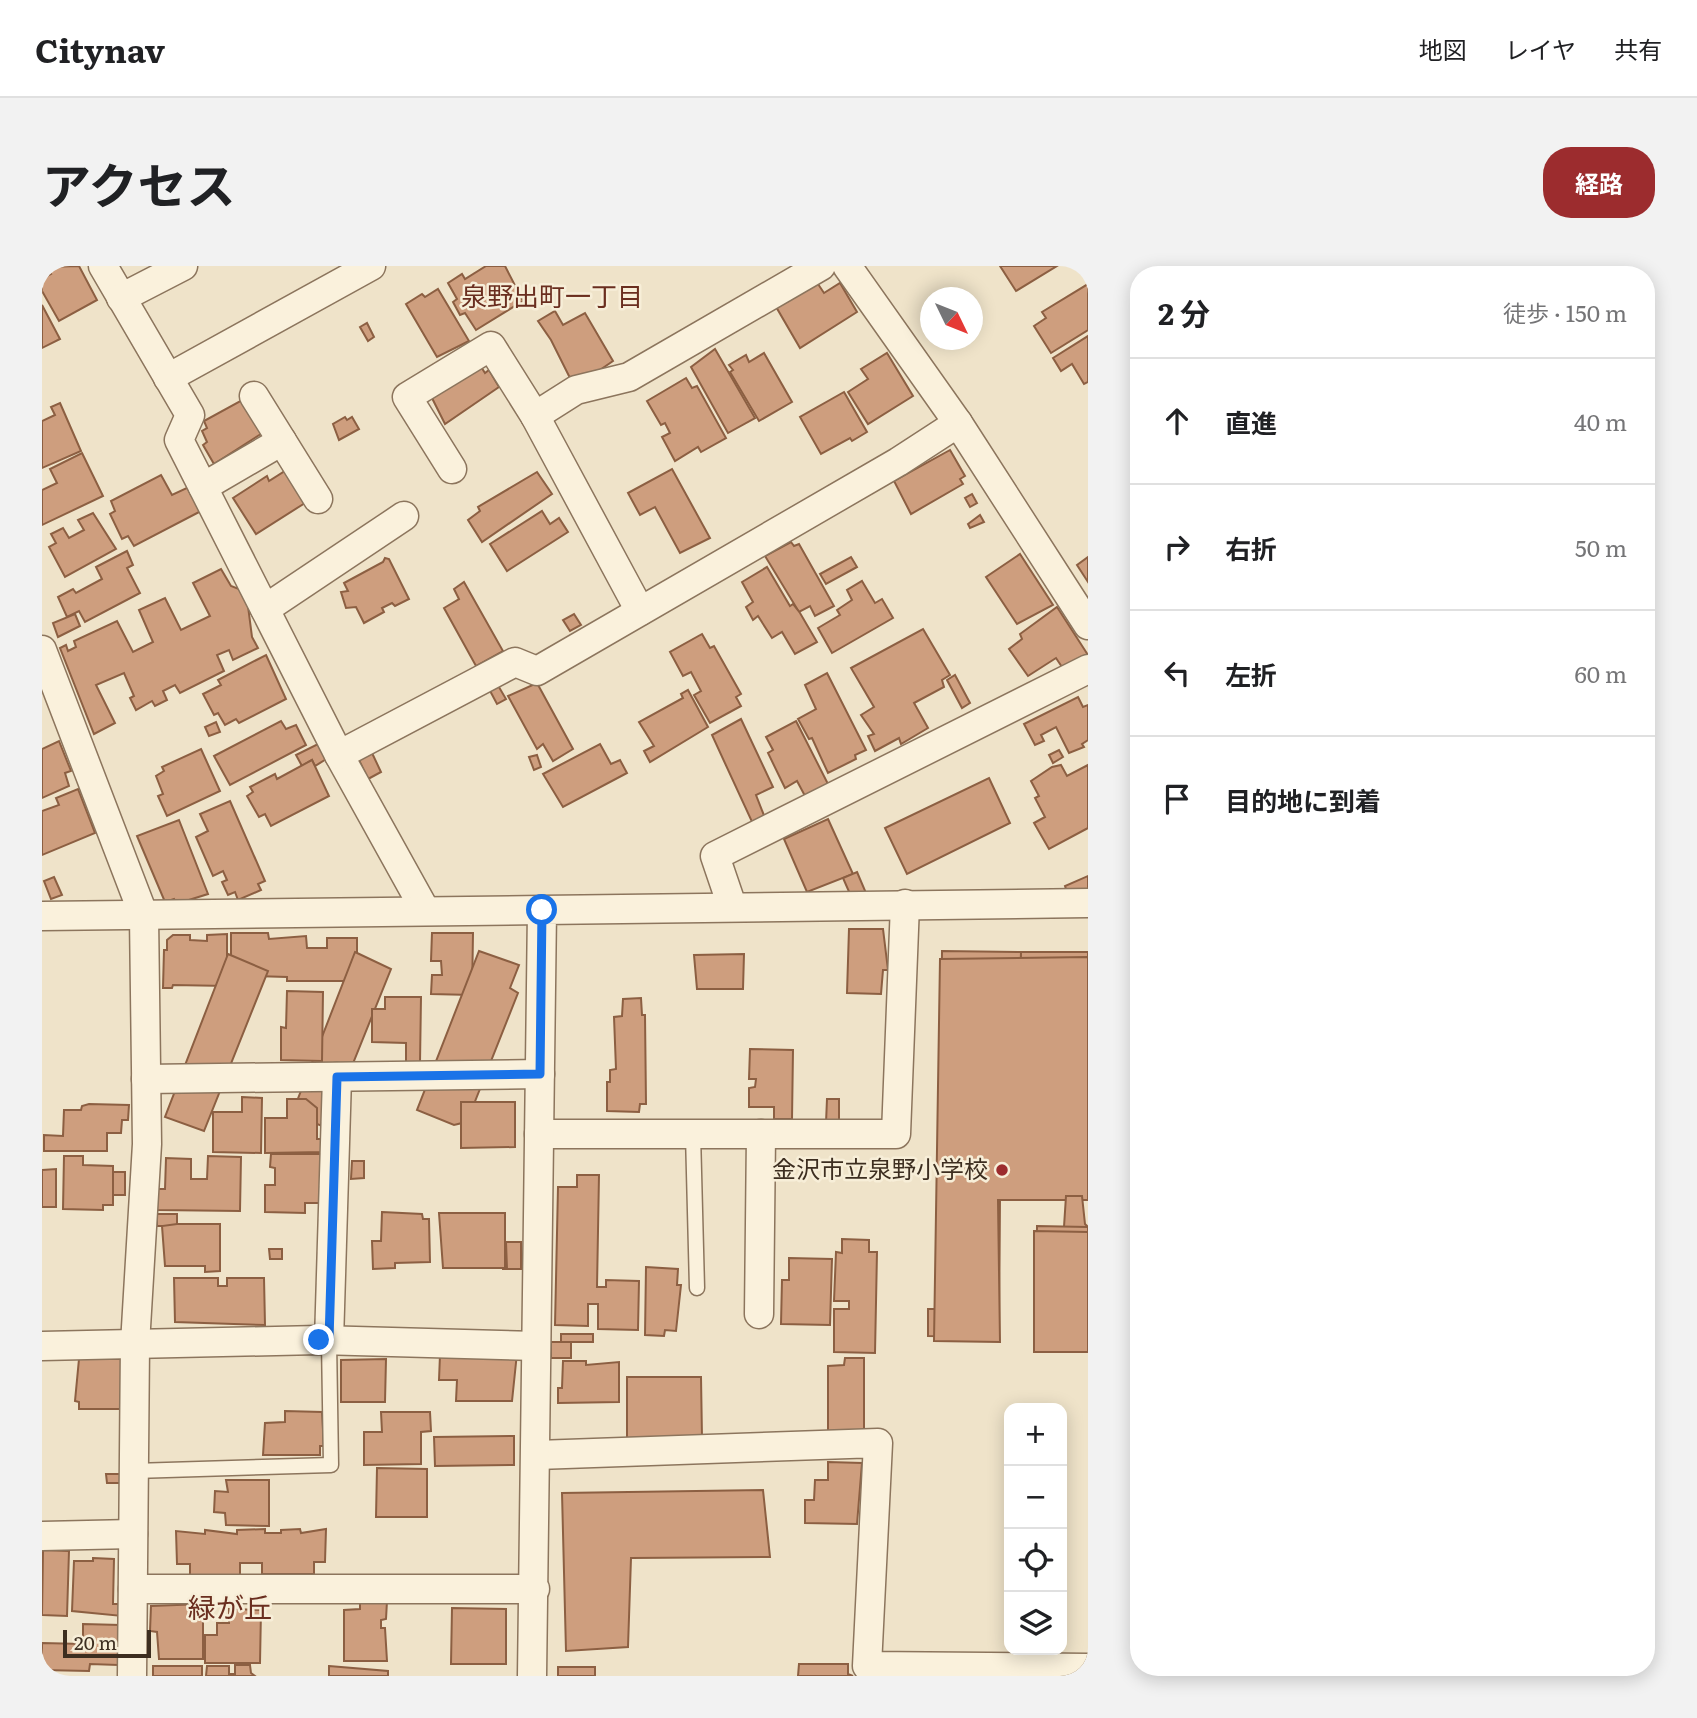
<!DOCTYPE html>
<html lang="ja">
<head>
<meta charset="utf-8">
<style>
	body { margin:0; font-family:Literata,"Noto Sans JP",serif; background:#f2f2f2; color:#202124 }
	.controls { position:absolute; right:21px; bottom:21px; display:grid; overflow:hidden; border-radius:14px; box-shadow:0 4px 18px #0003 }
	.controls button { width:63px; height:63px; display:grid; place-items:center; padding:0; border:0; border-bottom:2px solid #e0e0e0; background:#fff; color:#202124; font:35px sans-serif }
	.compass { position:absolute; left:878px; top:21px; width:63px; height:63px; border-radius:50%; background:#fff; box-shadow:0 4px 18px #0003; rotate:133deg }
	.scale { position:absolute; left:21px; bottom:18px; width:88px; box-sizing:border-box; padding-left:7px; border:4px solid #3d2e20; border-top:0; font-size:19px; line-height:24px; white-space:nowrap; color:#3d2e20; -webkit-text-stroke:5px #f7eed8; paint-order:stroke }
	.stop { position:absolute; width:21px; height:21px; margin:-16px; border:5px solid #1a73e8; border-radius:50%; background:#fff }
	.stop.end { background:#1a73e8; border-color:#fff; box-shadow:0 2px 7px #0008 }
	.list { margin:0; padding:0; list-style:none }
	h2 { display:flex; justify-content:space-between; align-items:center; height:91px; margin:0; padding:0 28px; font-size:30px }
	h2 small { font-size:23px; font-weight:400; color:#757577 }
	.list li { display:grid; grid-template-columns:46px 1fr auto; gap:21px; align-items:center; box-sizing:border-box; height:126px; padding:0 28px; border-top:2px solid #e0e0e0 }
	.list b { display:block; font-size:26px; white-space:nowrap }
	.list em { font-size:23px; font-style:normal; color:#757577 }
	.icon { flex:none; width:38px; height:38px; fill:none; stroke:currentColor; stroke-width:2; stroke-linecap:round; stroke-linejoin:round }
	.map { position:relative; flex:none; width:1046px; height:1410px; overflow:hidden; border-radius:28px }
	header { display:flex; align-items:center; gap:42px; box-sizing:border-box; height:98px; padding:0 35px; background:#fff; border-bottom:2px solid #e0e0e0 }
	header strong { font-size:33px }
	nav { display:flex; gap:38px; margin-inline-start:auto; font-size:24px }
	.intro { display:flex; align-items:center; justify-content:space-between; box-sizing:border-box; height:168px; padding:0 42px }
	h1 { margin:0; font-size:49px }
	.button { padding:18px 32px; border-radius:28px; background:#9c2c2e; color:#fff; font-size:24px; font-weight:700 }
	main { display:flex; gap:42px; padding:0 42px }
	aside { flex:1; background:#fff; border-radius:28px; box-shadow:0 4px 18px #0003 }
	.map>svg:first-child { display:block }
	.building { fill:#ce9e7e; stroke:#8c5f42; stroke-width:2 }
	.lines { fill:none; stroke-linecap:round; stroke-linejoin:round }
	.service-casing { stroke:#8c755d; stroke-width:17 }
	.minor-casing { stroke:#8c755d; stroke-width:31 }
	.service { stroke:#faf1dc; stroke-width:14 }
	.minor { stroke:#faf1dc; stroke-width:28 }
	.route { stroke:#1a73e8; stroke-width:9 }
	.poi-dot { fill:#9c2c2e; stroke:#f7eed8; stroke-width:2.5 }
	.labels { text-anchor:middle; stroke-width:5; stroke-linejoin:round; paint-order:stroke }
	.poi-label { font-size:24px; fill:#3d2e20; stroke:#f7eed8; text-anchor:end }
	.neighbourhood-label { font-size:26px; fill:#6a2e1f; stroke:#f7eed8 }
	.quarter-label { font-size:28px; fill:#6a2e1f; stroke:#f7eed8 }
</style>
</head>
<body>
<header>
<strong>Citynav</strong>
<nav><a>地図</a><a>レイヤ</a><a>共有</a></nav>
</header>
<div class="intro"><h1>アクセス</h1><a class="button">経路</a></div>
<main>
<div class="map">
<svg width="1046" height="1410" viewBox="0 0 1046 1410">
	<rect width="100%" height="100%" fill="#efe3c9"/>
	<g class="building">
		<path d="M37,0L55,34L17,55L0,25V13L9,8L4,1Z"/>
		<path d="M444,0H463L481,35L434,64L423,47L418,49L411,36L415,33L406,17L420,8L423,13Z"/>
		<path d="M958,0H1015L974,25Z"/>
		<path d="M774,15L782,27L798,17L815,46L758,82L733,39Z"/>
		<path d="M1046,18V64L1009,87L992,60L1004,52L1000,46Z"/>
		<path d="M396,23L427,75L395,91L364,38L380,28L383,31Z"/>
		<path d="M0,39L18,73L0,82Z"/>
		<path d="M513,45L521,59L543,47L571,95L549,110L530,116L509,74L496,55Z"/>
		<path d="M325,57L332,71L326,75L318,61Z"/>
		<path d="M1046,70V116L1042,118L1030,98L1019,105L1011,92Z"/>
		<path d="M673,83L713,152L686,167L649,101Z"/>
		<path d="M722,87L750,136L717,155L688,106L691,104L687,99L704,89L707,96Z"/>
		<path d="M845,87L871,130L826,158L806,126L826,113L819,103Z"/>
		<path d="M436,96L443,107L447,104L457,121L403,158L387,126Z"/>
		<path d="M644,112L650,122L655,120L684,172L659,186L656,181L633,195L620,171L628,167L623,157L619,159L605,135Z"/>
		<path d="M802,126L825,166L810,175L808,172L779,188L758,151Z"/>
		<path d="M202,133L222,166L172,198L161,179L165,176L160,165L165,162L162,155Z"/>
		<path d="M18,137L39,185L0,202V155L13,149L9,141Z"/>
		<path d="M303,151L305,154L310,151L317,163L297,174L291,158Z"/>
		<path d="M908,184L923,210L918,213L921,218L869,248L852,215Z"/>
		<path d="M40,187L61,230L0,259V224L15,217L8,203Z"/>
		<path d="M630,203L668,272L638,287L613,241L598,249L586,227Z"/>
		<path d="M243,205L263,237L214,268L191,232L225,210L227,215Z"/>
		<path d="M495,206L510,228L440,276L426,254L438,245L436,241Z"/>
		<path d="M119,209L130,229L149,220L161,244L92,280L86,270L80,273L68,248L73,245L69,235Z"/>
		<path d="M930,228L935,237L928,241L923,232Z"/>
		<path d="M500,245L508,258L517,252L526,266L465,305L448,278Z"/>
		<path d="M51,247L74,283L23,311L7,281L14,277L9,268L21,262L27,272L42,264L36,254Z"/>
		<path d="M938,249L942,256L928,262L926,258Z"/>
		<path d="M749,276L752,280L757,278L792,340L773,350L768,340L757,346L723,290Z"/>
		<path d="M85,285L91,299L85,302L98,327L43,356L37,345L25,351L16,331L31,323L34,327L60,313L54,301Z"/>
		<path d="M978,288L1011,339L975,358L944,311Z"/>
		<path d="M809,291L815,301L784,318L778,308Z"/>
		<path d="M1046,291V316L1035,299Z"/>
		<path d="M343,292L347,293L367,333L353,340L350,337L340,342L342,346L322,357L314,341L304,342L299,326L306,325L302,317L341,296Z"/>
		<path d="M725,301L748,340L751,338L758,347L775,376L753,388L740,366L730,372L716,350L711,354L704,341L711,336L700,316Z"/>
		<path d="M179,303L189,320L197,323L206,340L210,371L216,382L191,394L187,384L175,389L182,405L138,427L133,419L121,425L125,434L113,440L110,435L94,444L88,432L92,430L82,407L54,419L73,457L52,468L18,382L24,379L26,385L34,381L32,375L75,355L91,386L111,376L97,344L123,332L139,364L168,350L151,317Z"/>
		<path d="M820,315L833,337L840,333L851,352L790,387L776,362L798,349L795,344L810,334L805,324Z"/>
		<path d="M422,316L461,385L434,400L402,342L417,333L412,323Z"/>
		<path d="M1015,341L1046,389L1024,407L1014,392L986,410L967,383L980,373L978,368Z"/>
		<path d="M33,348L38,360L16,371L11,357Z"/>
		<path d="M532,348L539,359L528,365L521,354Z"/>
		<path d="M881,363L908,409L900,414L902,421L872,437L886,462L859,478L857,472L833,485L826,470L832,468L819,449L832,441L809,402Z"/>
		<path d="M660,368L668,382L672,380L699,428L694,431L699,440L668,457L652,429L659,425L649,406L641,410L628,386Z"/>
		<path d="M224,389L244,433L197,457L194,453L183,459L176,447L172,449L161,428L179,419L176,414Z"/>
		<path d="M785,407L824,484L813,489L814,493L786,507L770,472L767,473L756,453L774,443L763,419Z"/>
		<path d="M913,409L928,437L920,442L905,414Z"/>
		<path d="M454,416L464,433L455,438L446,421Z"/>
		<path d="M495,417L531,483L511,495L501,478L495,483L466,430Z"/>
		<path d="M646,424L666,461L608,496L602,485L612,480L597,456L641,432L639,428Z"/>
		<path d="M1036,431L1041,441L1046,439V474L1040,478L1042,481L1027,487L1014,461L999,469L1002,475L993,479L982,458Z"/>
		<path d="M699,453L731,521L714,529L723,552L711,558L670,469Z"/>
		<path d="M239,455L244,463L254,459L264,479L188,519L172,490Z"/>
		<path d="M754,455L786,518L763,530L755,515L743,522L726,487L731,484L724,471Z"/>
		<path d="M174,456L178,466L167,470L163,461Z"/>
		<path d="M17,475L29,505L23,507L27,520L0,532V483Z"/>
		<path d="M278,477L286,492L273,500L270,494L260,500L254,489Z"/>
		<path d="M558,478L569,498L578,494L585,507L521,541L501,508Z"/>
		<path d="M159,483L178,525L125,550L116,530L121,528L114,510L122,505L120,501Z"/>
		<path d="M1017,484L1021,491L1011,497L1007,489Z"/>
		<path d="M330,487L339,506L326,513L317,494Z"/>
		<path d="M495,489L499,501L492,504L487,491Z"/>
		<path d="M270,494L287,530L229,560L223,548L217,551L205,530L211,526L208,521L233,508L235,513Z"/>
		<path d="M1019,499L1025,510L1046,499V562L1007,583L992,557L1003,551L993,532L997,530L989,515L1010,501Z"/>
		<path d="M947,512L968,557L865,608L843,562Z"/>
		<path d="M36,523L53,567L0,589V545L17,539L14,532Z"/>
		<path d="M188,535L223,615L216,618L219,624L196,634L193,626L186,629L180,616L185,614L181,605L171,610L154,571L166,565L158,548Z"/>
		<path d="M786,553L811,608L765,626L742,573Z"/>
		<path d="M137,554L166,628L134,638L132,633L123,636L95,570Z"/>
		<path d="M815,606L824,627L808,628L801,612Z"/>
		<path d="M1046,610V623H1024L1023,620Z"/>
		<path d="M12,611L20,629L9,633L2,615Z"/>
		<path d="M807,663H841L846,704H841L839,728L805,727Z"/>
		<path d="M189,667H226L227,673L264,670L265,682H285V672H315V715H245V711L212,710L211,715L189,716Z"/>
		<path d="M390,667H431L430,729L389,728L390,709H400L399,695H389Z"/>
		<path d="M185,668V720L131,719L130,722H121L122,684H125V674L131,669H148V674L165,675V669Z"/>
		<path d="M437,685L477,699L468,722L476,727L428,848L420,857L412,859L375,844Z"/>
		<path d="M900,685L979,686L978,749H959V824L1046,828V930H958L957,1071L886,1070V1043H897Z"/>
		<path d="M313,686L349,703L285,862L250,848Z"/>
		<path d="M979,686H1046V766L1016,763L1007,767L999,763H980L972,767L959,763V749H978Z"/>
		<path d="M186,688L226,705L162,865L123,851Z"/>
		<path d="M702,688L701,723H655L652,689Z"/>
		<path d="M1046,691V934H956L958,1076L892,1075L898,693Z"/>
		<path d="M245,725L281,726L280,795L239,794V761L244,762Z"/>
		<path d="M343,731H379L378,797H364V777L330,776V743H343Z"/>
		<path d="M599,732L600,749H603L604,838H598L597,846L565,845V816H568V804L574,803L572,751L580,750L581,733Z"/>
		<path d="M708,783L751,784L750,853H732V841H707V822L713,821L714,813H707Z"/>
		<path d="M200,831L220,832L219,887L171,886V846H200Z"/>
		<path d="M245,833H264L275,842V873H282V886L223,887V852H245Z"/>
		<path d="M785,833H797V857H784Z"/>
		<path d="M419,836H473V881L419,882Z"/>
		<path d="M47,838L87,839L86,854H80L79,867H65V885H2V869L21,870L22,844H39L40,840Z"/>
		<path d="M229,888H281L282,937H263V947L223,946V919H233V902L228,901Z"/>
		<path d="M22,890H41V899L71,900V939H61V944L21,943Z"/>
		<path d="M166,890L199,891L198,945L115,944V923H123L124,892L149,893V913H165Z"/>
		<path d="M310,895H322V912L309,913Z"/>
		<path d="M14,903V941H0V904Z"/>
		<rect x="71" y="906" width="12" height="23"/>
		<path d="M535,909H557L555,1021H564V1014L597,1015L596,1064L556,1063V1038H546V1060L513,1059L516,921H535Z"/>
		<path d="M1024,930H1040L1043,958L1046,961H1022Z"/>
		<path d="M340,946L380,948L381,953H387L388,996L353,997V1002L331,1003L330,975H339Z"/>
		<path d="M397,947H463V1002H401Z"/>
		<rect x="115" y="948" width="20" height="12"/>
		<path d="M135,958H178V1005L163,1006V1000H123L120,960Z"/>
		<path d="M995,960L1046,961V1081L994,1080Z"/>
		<path d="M992,965L1046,966V1086H992Z"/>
		<path d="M800,973L827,974V986H835L833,1087L792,1086V1043H807V1035H792L794,986L800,987Z"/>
		<path d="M464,976H479V1003H460H465Z"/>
		<path d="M227,983H240V993H228Z"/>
		<path d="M747,992L790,993L788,1059L739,1058L740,1014H747Z"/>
		<path d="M604,1001L636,1003L635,1019H639L634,1065L623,1064L622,1070L603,1069Z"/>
		<path d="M132,1012H176V1020H185V1012H222L223,1059L133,1056Z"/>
		<rect x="519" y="1068" width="32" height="8"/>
		<rect x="509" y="1076" width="20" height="16"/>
		<path d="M475,1087L470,1135H414L415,1114H397L398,1089Z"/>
		<path d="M803,1092H822V1166L786,1169V1100L802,1099Z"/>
		<path d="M37,1093H80L79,1143H37V1136L33,1135Z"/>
		<path d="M344,1093L343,1136H299V1094Z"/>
		<path d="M521,1095H544V1099L577,1096V1136L516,1137V1122H520Z"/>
		<path d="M585,1111H659L660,1172H585Z"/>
		<path d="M243,1145L280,1146L282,1180H278V1189H221L223,1157L243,1156Z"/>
		<path d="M339,1146H388L389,1165L379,1166V1198L322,1199V1166H340Z"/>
		<path d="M472,1170V1199L393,1200L392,1171Z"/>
		<path d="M786,1196L820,1197L815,1258L763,1257V1234H772L773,1214H786Z"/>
		<path d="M335,1202L385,1203V1251H334Z"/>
		<path d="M64,1208H79V1217H65Z"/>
		<path d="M184,1214H227V1260L184,1259L183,1247L172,1246L173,1225L186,1226Z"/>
		<path d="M721,1224L728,1291L589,1292L586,1381L524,1385L520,1227Z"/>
		<path d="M223,1263V1267H239V1264L258,1263L259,1267L284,1263L283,1296H272V1308H220V1297H198V1309L148,1310V1298H135L134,1265L163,1268V1264L195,1268V1264Z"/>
		<path d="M1,1284L27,1285L25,1350L0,1349Z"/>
		<path d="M51,1292L72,1293L71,1338H79L80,1350L30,1345L32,1295H51Z"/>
		<path d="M345,1335L344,1353L339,1354V1362H343L345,1395H302V1344L318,1343V1336Z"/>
		<path d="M161,1338V1393H117L115,1366L108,1365L109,1340Z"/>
		<path d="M410,1342L464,1343V1398H409Z"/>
		<path d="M187,1343L219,1344L218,1397H163V1369H175V1357H187Z"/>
		<path d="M41,1358L78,1359L76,1399L48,1398L47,1405L0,1404V1377L41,1378Z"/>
		<path d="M757,1398H806V1408L811,1410H756Z"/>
		<path d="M193,1399H208L209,1407L213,1410H164L165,1400H187V1408H193Z"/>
		<rect x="111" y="1400" width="49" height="10"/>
		<path d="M287,1400L346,1405V1410H287Z"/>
		<rect x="516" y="1401" width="37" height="9"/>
	</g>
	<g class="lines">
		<g class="service-casing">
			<g id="service">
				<path d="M651,868L655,1022"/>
				<path d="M92,1205L289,1199L287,1075"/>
			</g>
		</g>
		<g class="minor-casing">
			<g id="minor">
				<path d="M61,0L148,149L137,174L297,489L383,644"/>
				<path d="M805,0L916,157L1046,359"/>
				<path d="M79,32L141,0"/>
				<path d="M126,112L329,0"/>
				<path d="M212,130L276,233"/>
				<path d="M493,150L598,345"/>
				<path d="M410,203L365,131L449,80L493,150L534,124L587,111L779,0"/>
				<path d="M161,221L240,175"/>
				<path d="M223,343L362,250"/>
				<path d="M0,384L102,650L105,878L93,1078L90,1410"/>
				<path d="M297,489L473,396L495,405L856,196L916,157"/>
				<path d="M690,640L673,590L1046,403"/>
				<path d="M0,650L500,644"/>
				<path d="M104,813L498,808"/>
				<path d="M497,868H854L863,638"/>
				<path d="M717,1048L719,868"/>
				<path d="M287,1075L295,811"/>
				<path d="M0,1080L277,1074L494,1080"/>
				<path d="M495,1189L836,1177L825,1400L1046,1402"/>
				<path d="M0,1270L91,1268"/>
				<path d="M91,1323H493"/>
				<path d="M490,1410L500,644L1046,637"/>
			</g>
		</g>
		<use href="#service" class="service"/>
		<use href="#minor" class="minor"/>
	</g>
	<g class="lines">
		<path class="route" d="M277,1074H287L295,811L498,808L500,644"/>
	</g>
	<circle class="poi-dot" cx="960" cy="904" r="7"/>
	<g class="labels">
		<g class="poi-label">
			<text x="946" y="912">金沢市立泉野小学校</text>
		</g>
		<g class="neighbourhood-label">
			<text x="510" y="40">泉野出町一丁目</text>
		</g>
		<g class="quarter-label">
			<text x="188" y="1352">緑が丘</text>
		</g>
	</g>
</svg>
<div class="controls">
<button>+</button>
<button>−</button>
<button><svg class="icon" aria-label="locate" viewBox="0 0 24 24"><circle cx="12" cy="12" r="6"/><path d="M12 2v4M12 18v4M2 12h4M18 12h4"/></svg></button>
<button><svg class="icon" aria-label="layers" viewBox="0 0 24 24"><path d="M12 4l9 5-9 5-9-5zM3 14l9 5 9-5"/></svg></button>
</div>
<svg class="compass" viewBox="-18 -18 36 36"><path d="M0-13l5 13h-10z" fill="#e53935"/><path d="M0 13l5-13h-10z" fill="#757577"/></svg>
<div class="scale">20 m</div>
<div class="stop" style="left:500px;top:644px"></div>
<div class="stop end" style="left:277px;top:1074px"></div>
</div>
<aside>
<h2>2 分<small>徒歩 · 150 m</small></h2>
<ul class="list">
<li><svg class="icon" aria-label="ahead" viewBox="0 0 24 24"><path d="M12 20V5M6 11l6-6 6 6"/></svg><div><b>直進</b></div><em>40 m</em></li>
<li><svg class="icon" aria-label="right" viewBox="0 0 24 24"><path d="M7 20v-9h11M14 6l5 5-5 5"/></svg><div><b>右折</b></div><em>50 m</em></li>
<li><svg class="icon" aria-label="left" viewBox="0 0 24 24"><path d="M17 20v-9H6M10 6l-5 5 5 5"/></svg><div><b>左折</b></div><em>60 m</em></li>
<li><svg class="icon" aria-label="arrive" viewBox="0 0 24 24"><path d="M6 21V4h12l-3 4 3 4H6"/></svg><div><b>目的地に到着</b></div></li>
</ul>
</aside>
</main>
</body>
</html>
